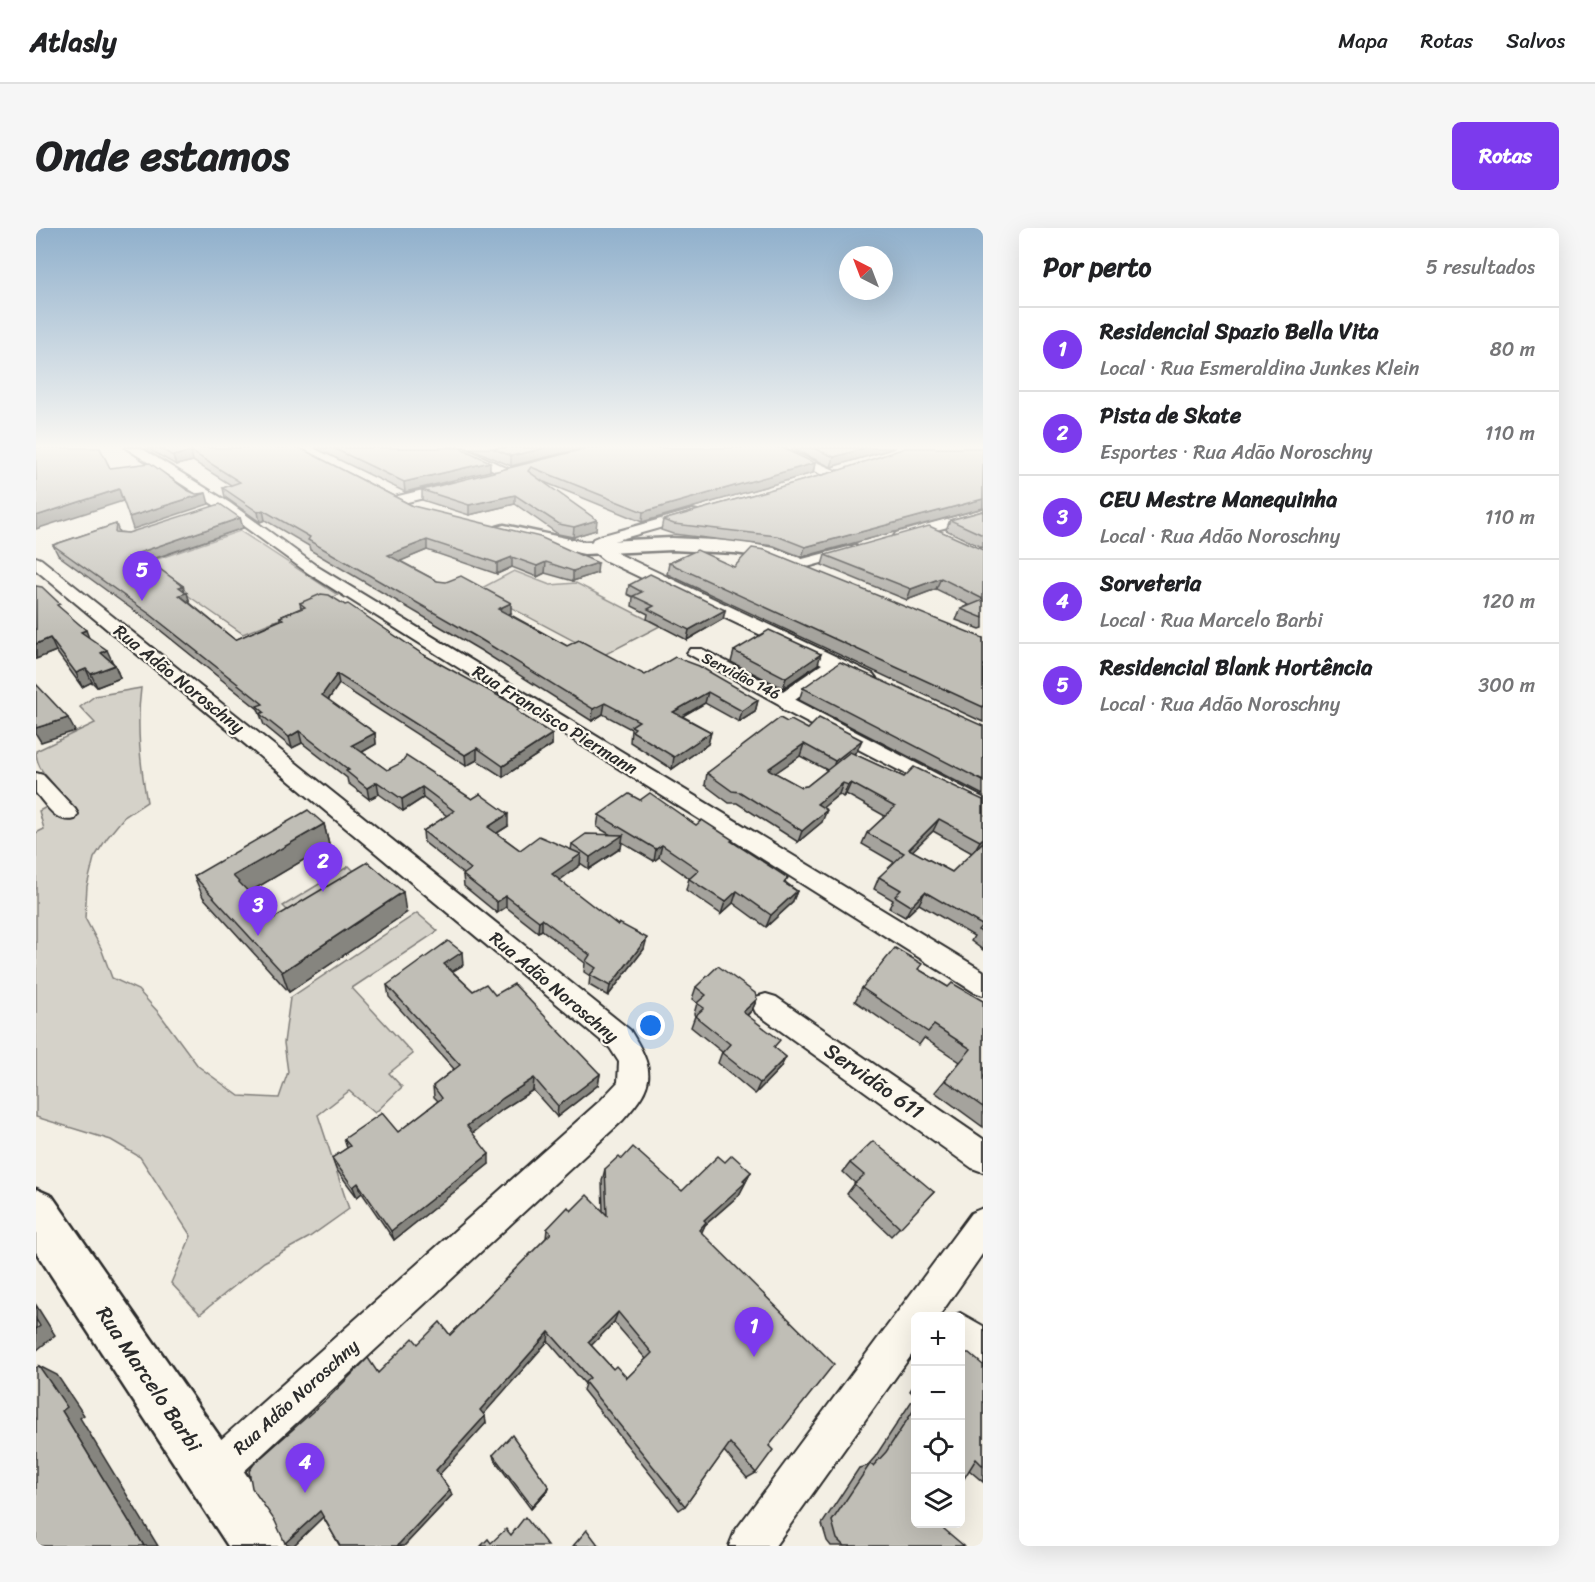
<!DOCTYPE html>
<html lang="pt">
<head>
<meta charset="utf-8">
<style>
	body { margin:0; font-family:Sriracha,sans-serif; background:#f6f6f6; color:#202124 }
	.controls { position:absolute; right:18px; bottom:18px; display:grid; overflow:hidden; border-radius:9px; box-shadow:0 6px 24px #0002 }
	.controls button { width:54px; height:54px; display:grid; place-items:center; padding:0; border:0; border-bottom:2px solid #e0e0e0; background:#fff; color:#202124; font:30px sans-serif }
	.compass { position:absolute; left:803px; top:18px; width:54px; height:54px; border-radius:50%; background:#fff; box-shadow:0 6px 24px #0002; rotate:318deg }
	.you { position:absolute; left:615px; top:798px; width:21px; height:21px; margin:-15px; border:4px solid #fff; border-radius:50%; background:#1a73e8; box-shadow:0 0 0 9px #1a73e833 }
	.badge { display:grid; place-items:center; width:39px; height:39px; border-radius:50%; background:#7c3aed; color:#fff; font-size:20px; font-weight:700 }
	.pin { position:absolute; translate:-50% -50px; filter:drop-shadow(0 2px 3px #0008) }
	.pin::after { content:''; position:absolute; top:32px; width:21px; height:18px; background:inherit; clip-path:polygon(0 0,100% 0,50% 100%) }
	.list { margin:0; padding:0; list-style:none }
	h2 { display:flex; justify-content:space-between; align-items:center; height:78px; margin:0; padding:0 24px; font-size:26px }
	h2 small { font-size:20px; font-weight:400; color:#757577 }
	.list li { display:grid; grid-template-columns:39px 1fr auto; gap:18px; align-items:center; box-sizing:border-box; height:84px; padding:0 24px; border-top:2px solid #e0e0e0 }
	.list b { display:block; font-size:22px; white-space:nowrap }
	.list p { margin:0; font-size:20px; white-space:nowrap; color:#757577 }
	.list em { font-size:20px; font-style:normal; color:#757577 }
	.icon { flex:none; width:33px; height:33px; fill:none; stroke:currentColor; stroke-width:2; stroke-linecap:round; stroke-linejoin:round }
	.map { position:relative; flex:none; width:947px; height:1318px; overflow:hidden; border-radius:9px }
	header { display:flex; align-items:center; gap:36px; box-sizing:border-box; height:84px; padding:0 30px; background:#fff; border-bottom:2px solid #e0e0e0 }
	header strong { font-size:28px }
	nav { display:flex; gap:33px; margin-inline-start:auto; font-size:21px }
	.intro { display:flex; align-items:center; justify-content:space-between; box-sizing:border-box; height:144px; padding:0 36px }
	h1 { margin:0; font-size:42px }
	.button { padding:15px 27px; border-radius:9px; background:#7c3aed; color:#fff; font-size:21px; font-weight:700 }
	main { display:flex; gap:36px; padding:0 36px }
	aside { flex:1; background:#fff; border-radius:9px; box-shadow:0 6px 24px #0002 }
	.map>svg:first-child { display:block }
	.green { fill:#d5d2c9; stroke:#807e7a; stroke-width:1.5 }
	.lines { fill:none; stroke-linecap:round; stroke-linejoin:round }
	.street-casing { stroke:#2b2b2b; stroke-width:4 }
	.secondary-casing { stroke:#2b2b2b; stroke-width:5 }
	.street { fill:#fbf7ec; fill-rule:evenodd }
	.secondary { fill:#fbf7ec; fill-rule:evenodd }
	.wall { fill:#a5a39d; stroke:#2b2b2b; stroke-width:1.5; fill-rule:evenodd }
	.shaded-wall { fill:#86857f; stroke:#2b2b2b; stroke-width:1.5 }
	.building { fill:#c0beb6; stroke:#2b2b2b; stroke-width:1.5; fill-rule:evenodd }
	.labels { text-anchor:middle; stroke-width:4.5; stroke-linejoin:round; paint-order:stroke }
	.far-street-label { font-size:15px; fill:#2b2b2b; stroke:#fbf7ec }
	.street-label { font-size:18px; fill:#2b2b2b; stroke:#fbf7ec }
	.near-street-label { font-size:21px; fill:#2b2b2b; stroke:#fbf7ec }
</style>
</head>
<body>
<header>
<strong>Atlasly</strong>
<nav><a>Mapa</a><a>Rotas</a><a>Salvos</a></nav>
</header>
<div class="intro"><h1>Onde estamos</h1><a class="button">Rotas</a></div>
<main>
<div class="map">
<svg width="947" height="1318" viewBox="0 0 947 1318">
	<rect width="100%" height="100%" fill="#f3efe4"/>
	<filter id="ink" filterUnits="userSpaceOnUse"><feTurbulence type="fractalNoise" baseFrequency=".0167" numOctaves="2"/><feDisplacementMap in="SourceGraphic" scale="12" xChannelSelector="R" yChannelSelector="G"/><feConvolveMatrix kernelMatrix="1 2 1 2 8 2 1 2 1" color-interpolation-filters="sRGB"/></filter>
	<g filter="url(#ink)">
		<g class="green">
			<path d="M204,303L302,367L207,406L107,336Z"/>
			<path d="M478,343L514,357L540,355L624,398L566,428L442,362Z"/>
			<path d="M105,460C100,498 104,536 111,574L88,589L71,610L58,630L51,658L49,690L65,720L76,750L102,762L123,785L162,838L203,868L243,870L252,844L248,815L254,770L381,685L402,703L316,760L377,826L353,845L366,859L339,885L313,863L282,887L313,981L272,1010L228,1034L164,1086L135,1055L155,1008L104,929L75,912L0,889V605L8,601L3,583L26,571C19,551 0,546 0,523L59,495L44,479L59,468Z"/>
			<path d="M313,638L326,651L260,691L247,678Z"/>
		</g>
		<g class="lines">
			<g class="street-casing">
				<g id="street">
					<path d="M90,220H105L194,275L282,339L947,743V767L938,764L272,345L184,281Z"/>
					<path d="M411,220H428L481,245L475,249L470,248Z"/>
					<path d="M749,221L801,243L802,246L801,249H791L745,228L743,225Z"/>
					<path d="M416,255L423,259L421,262L363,276L356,272L358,269Z"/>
					<path d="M947,281V289L865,312L858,308L860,305Z"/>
					<path d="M657,282L662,283V289L574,314L568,319L837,446L840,450L837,454H825L800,442L759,472L947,570V586L747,482L743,476L651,425L654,421H666L747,463L786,436L568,332L553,320L557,311L564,308Z"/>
					<path d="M820,317L827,321L825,324L764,341L756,336L759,333Z"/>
					<path d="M0,329L5,331L594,802C620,844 619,856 587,892L191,1259L177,1265L163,1259L157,1245L163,1231L565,872L582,854L583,834L574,820L0,342Z"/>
					<path d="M0,545L7,547L39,581L42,586L39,591C21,596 11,578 0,565Z"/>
					<path d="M730,766L740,769L947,911V944L936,940L720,785L716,777L720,769Z"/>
					<path d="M947,980V1025L903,1088H879V1122L739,1318H693L699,1303L935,985Z"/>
					<path d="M924,1085L947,1098V1138L924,1126V1088H916Z"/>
				</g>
			</g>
			<g class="secondary-casing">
				<g id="secondary">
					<path d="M468,297L548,314L636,310L699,313L738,320L764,330L767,334L764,338L757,340L727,329L699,325L636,322L548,326L461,307L458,303L461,299Z"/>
					<path d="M0,961L16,968L246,1298L255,1318H192L0,1024Z"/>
				</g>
			</g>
			<use href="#street" class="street"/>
			<use href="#secondary" class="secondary"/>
		</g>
		<g class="wall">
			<path d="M111,220H264L377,278L561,345L537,353L509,345L501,349L476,339L461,346L391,322L364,333L401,353L475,385L473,386L531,418L609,447L722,472L719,484L703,494L669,475L646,488L675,504L672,516L636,541L594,514L595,501L567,486L556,493L444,422L274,322L273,318L229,292L224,294L189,269L187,260L195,257L157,233L140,237Z"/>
			<path d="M279,220H425L454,243L369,264Z"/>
			<path d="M434,220H548L475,238Z"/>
			<path d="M552,220L779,235L777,245L606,294L508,254L560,302L537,309L522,306L479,276L433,287L386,272V262Z"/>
			<path d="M755,220H859L795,239Z"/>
			<path d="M947,220V280L766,329L738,318L637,306L625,302L627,292L804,242Z"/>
			<path d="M947,283V320L910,302L914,292Z"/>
			<path d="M204,290L207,300L112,333L147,358L149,364L151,365L154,375L199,412L244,392V389L265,380L264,375L388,427L516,506V517L467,549L441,532L430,538L303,456L292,472L339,505L340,516L326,524L351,542L472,598L461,605L484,622H535L536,616L575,607L561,599L563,587L604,572L660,597L696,614L761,663L756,675L730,699L697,675L685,686L650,662L653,650L623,629L618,633L586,614L585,620L553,641L544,635V637L523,652L608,721L572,768L553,757L554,748L548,744L549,735L506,702L502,704L470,679L461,685L428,658L427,647L428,646L388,614L387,603L411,588L387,570L367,583L343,566L333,571L312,555L311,550L266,515L256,520L228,497L222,481L119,398L22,327L17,317L80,296L83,304L92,305Z"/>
			<path d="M947,322V400L944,401L920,392L925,381L933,377L900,361L871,372L786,337L789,327Z"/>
			<path d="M633,335L698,339L947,410V494L631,346Z"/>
			<path d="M593,357L689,382L687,391L651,412L611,391L612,386L596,378L597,369L591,366Z"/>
			<path d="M0,358L26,382L79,437L84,450L61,459L56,454L46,459L20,423L0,431Z"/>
			<path d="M698,423L782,436L747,460L695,434Z"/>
			<path d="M767,460L947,498V567L763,472Z"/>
			<path d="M751,494L772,501L821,523L818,526L868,549L947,572V722L935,713L938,708L883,676L869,689L853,680L857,672L838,661L843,649L859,635L826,616L831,605L849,588L810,566L807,569L803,566L786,580V594L762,614L701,575H693L669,557L671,545ZM764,528L791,542L771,558L765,559L739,545ZM897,603L936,625L916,644L876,623Z"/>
			<path d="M288,596L293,617L213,664L238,690L370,685L253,764L167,669L158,648Z"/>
			<path d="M427,737L416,743L437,763L459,767L564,846L562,857L521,889L497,862L467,881L436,905L453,936L358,1012L326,965L321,969L300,941L296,930L311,920L308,911L362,904L402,873L398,869L397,858L418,841L353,769L351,757Z"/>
			<path d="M882,741L912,759L947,773V899L899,864L924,834L888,810L883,817L819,773L826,760Z"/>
			<path d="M660,759L721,771L716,782L711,788L740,821L750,829L744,840L719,866L682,835L686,824L655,799L659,788L658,786L661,775L656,771Z"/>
			<path d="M586,931L646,963L689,934L715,944L703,967L669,997L665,1005L733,1218L720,1245L711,1250L688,1223L649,1278L643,1282L547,1162L549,1156L512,1113L447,1186L449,1188L450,1195L403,1246L416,1267L368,1318H304L287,1289L257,1318L342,1145L382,1116L414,1107L510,1010L511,1001L535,983H567L566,953L569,941ZM578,1094L610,1131L591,1150L577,1141L555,1117Z"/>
			<path d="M814,935L898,964L855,1008L811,966L819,955L807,944Z"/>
			<path d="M947,1137V1254L933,1242Z"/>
			<path d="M879,1155V1168L874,1163Z"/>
			<path d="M879,1168V1296L928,1318H795L791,1313L786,1296L823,1240L831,1238L839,1229Z"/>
			<path d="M457,1227L513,1259L512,1262L495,1281L458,1231Z"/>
		</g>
		<g class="shaded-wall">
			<path d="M510,220H548L475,238V228Z"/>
			<path d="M830,220H859L795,239L798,229Z"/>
			<path d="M155,223L157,233L140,237L137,228Z"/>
			<path d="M454,234V243L369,264L368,254Z"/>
			<path d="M779,235L777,245L606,294L607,284Z"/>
			<path d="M83,261L87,273L0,301V288Z"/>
			<path d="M170,265L173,276L97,301L93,289Z"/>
			<path d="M479,267V276L433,287V277Z"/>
			<path d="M947,271V280L766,329L769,319Z"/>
			<path d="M227,282L229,292L224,294L222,284Z"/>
			<path d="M204,290L207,300L105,335L102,325Z"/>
			<path d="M561,292L560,302L537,309L538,299Z"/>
			<path d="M391,312V322L353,338L352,327Z"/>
			<path d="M476,329V339L461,346V335Z"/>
			<path d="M510,334L509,345L501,349V338Z"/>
			<path d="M562,335L561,345L537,353V343Z"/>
			<path d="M905,350L900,361L871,372L875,361Z"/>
			<path d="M147,358L149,365H151L154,375L143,367V359Z"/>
			<path d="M475,375V385L463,391L462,381Z"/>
			<path d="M689,382L687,391L651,412L653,402Z"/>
			<path d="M50,402L55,415L45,404Z"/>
			<path d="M14,410L20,423L0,431V416Z"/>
			<path d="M71,422L77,435L65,425Z"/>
			<path d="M785,426L782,436L747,460L750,450Z"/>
			<path d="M79,437L84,450L61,459L55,446Z"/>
			<path d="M50,441L56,454L46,459L40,445Z"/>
			<path d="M301,446L303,456L288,478L286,467Z"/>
			<path d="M672,464L669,475L635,495L637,484Z"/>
			<path d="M722,472L719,484L703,494L706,483Z"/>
			<path d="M569,475L567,486L556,493L557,481Z"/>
			<path d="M32,490L39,503L5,514L0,506V500Z"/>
			<path d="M263,503L266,515L256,520L253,509Z"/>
			<path d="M675,504L672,516L636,541L638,529Z"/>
			<path d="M339,505L340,516L319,528L316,517Z"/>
			<path d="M516,506V517L467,549V538Z"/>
			<path d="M826,512L821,523L795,545L799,533Z"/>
			<path d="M768,516L764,528L729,552L732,541Z"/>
			<path d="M441,520V532L430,538L429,527Z"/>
			<path d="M341,554L343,566L333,571L331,560Z"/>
			<path d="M807,555L803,566L777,588L781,576Z"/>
			<path d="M815,555L810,566L807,569L812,557Z"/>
			<path d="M386,559L387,570L367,583L366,571Z"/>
			<path d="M791,582L786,594L762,614L766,603Z"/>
			<path d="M472,586V598L453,610L452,599Z"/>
			<path d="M903,591L897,603L867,632L873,621Z"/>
			<path d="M288,596L293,617L205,669L197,648Z"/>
			<path d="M587,607L585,620L553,641L554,629Z"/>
			<path d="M947,610V615L937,625L944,613Z"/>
			<path d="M626,617L623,629L618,633L620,621Z"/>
			<path d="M545,626L544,637L516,658V646Z"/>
			<path d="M701,663L697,675L685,686L689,674Z"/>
			<path d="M761,663L756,675L730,699L735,687Z"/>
			<path d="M367,664L370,685L253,764L246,744Z"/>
			<path d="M889,664L883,676L869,689L875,678Z"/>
			<path d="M470,668V679L461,685V674Z"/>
			<path d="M506,691V702L502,704L503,693Z"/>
			<path d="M611,710L608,721L572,768L574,758Z"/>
			<path d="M426,724L427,737L409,748L408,736Z"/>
			<path d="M721,771L716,782L702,796L707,784Z"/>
			<path d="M750,829L744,840L719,866L724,855Z"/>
			<path d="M564,846L562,857L521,889L522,878Z"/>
			<path d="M498,850L497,862L467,881L432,909L431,898L467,870Z"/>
			<path d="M453,926V936L358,1012L355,1003Z"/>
			<path d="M715,944L703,967L669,997L665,1006L657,1014L668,992Z"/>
			<path d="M322,955L326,965L321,969L317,959Z"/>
			<path d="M0,1077L19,1107L0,1123Z"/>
			<path d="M582,1084L578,1094L550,1123L552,1114Z"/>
			<path d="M513,1104L512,1113L445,1189L444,1182Z"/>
			<path d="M3,1138L21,1147L48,1187L44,1190L122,1318H108L26,1183Z"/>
			<path d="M449,1188L450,1195L403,1247L400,1242Z"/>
			<path d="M513,1259L512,1262L495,1281L496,1278Z"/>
			<path d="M414,1262L416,1267L368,1318H361Z"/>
			<path d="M284,1283L290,1286L257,1318L249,1315Z"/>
		</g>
		<g class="building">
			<path d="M0,220H64L74,240L114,235L151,262L160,266L170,265L93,289L83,261L0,288Z"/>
			<path d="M124,220H264L377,278L504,309L562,335L537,343L510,334L501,338L476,329L461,335L391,312L352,327L401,353L410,354L425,348L475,375L462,381L531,418L543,412L609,447L639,429L663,438L722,472L706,483L672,464L637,484L675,504L638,529L596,503L599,500L595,498L603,493L569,475L557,481L444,411L272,312L274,309L227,282L222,284L187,260L204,254L155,223L137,228Z"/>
			<path d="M297,220H425L454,234L368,254Z"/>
			<path d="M456,220H510L475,228Z"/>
			<path d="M552,220H746L779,235L607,284L495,239L492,243L561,292L538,299L523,296L479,267L433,277L386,262Z"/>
			<path d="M777,220H830L798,229Z"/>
			<path d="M869,220H947V271L769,319L741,308L638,296L627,292L804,242Z"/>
			<path d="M184,276L204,290L102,325L147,358L143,359L151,365L143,367L199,412L247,391L244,389L269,379L264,375L285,366L293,367L309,377L312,376L388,427L470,472L483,481L481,483L486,487L516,506L467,538L441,520L429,527L301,446L286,467L339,505L316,517L351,542L365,535L370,528L436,571L444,566L472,586L452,599L484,622L503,608L545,626L516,646L582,697L583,695L611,710L574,758L554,747L560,740L550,733L554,727L506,691L503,693L470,668L461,674L427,647L435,641L387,603L418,583L386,559L366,571L341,554L331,560L310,543L313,542L263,503L253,509L224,486L228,484L221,478L227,476L115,387L17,317L80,296L79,304L92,305Z"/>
			<path d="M947,283V307L914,292Z"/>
			<path d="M893,298L947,322V371L905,350L875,361L789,327Z"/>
			<path d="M716,320L729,322L947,410V479L633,335L661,322L698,339Z"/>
			<path d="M614,346L689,382L653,402L612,381L618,378L597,368L606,364L593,357Z"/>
			<path d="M0,358L6,359L24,376L21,377L50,402L45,404L71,422L65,425L79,437L55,446L50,441L40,445L14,410L0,416Z"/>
			<path d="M947,372V390L925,381Z"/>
			<path d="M733,402L785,426L750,450L698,423Z"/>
			<path d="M804,434L947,498V553L767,460Z"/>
			<path d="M0,456L32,490L0,500Z"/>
			<path d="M744,490L751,494L755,492L772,501L783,490L826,512L799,533L768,516L732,541L765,559L771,558L814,524L868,549L878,539L947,572V610L944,613L903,591L873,621L916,644L947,614V705L942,702L946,697L889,664L875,678L859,668L865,662L843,649L868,625L831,605L859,579L815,555L812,557L807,555L781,576L791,582L766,603L704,564L696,563L671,545Z"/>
			<path d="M614,565L660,597L666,592L697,612L695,613L752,650L748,655L761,663L735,687L701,663L689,674L653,651L663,642L626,617L620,621L563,587L593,566L604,572Z"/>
			<path d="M272,582L288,596L197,648L238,690L332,634L367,664L246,744L158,648Z"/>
			<path d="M550,606L587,607L554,629L536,616Z"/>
			<path d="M412,713L426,724L408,736L437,763L450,756L459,767L478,756L564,846L522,878L498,850L467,870L431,898L453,926L355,1003L322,955L317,959L296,930L314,918L308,911L346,885L362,904L406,870L397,858L424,837L351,757Z"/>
			<path d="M859,720L886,736L882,741L912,759L916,755L947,773V879L909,852L935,821L898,797L892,804L826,760Z"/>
			<path d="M682,738L719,765L721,771L707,784L744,812L738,819L750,829L724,855L686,825L694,816L659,788L668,780L661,775L670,767L660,759Z"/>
			<path d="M837,913L898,964L864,1000L818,956L828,947L814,935Z"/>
			<path d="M597,919L646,963L682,928L689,934L696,927L715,944L707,952L709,955L668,992L670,994L663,1002L798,1136L733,1218L737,1222L720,1245L694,1215L649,1278L549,1154L554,1150L513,1104L444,1182L449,1188L400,1242L414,1262L361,1318H304L284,1283L249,1315L239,1293L216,1260L213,1243L218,1236L293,1169L332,1130L342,1145L377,1110L382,1116L404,1094L414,1107L515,1005L511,1001L532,979L535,983L551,967L571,987L569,941L583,928L586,931ZM582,1084L616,1125L591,1150L580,1138L577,1141L552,1114Z"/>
			<path d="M0,1091L4,1098L0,1101Z"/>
			<path d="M924,1125H933L947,1137V1238L940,1231L924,1257Z"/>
			<path d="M3,1138L31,1179L26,1183L108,1318H0V1140Z"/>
			<path d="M879,1180V1296H902L928,1318H808L801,1311L796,1293L834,1236L837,1238L850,1224Z"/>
			<path d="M476,1207L513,1259L496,1278L457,1227Z"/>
			<path d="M489,1289L512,1318H445L452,1311L455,1315L470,1301L475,1307Z"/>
			<path d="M551,1302L563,1318H537Z"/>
		</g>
	</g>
	<linearGradient id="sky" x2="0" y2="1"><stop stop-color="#90b0cc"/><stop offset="0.54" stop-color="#faf8f3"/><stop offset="1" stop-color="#faf8f3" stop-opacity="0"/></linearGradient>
	<rect width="947" height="405" fill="url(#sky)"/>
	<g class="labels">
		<g class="far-street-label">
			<text transform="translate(705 448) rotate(27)" y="5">Servidão 146</text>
		</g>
		<g class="street-label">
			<text transform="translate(143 451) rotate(39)" y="6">Rua Adão Noroschny</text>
			<text transform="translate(519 492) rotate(32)" y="6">Rua Francisco Piermann</text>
			<text transform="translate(518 759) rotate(40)" y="6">Rua Adão Noroschny</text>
			<text transform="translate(260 1169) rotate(-42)" y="6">Rua Adão Noroschny</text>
		</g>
		<g class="near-street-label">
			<text transform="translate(838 853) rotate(35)" y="7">Servidão 611</text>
			<text transform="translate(113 1151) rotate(56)" y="7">Rua Marcelo Barbi</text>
		</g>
	</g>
</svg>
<div class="controls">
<button>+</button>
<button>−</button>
<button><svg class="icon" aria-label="locate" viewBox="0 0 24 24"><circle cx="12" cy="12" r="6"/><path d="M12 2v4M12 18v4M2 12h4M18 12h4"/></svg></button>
<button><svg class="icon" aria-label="layers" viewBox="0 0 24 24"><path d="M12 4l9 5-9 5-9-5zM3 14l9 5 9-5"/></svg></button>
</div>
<svg class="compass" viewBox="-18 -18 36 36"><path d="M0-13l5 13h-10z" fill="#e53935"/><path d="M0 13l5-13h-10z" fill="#757577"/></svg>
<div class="you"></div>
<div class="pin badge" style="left:718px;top:1129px">1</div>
<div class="pin badge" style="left:287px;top:664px">2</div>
<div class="pin badge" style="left:222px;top:708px">3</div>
<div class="pin badge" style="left:269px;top:1265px">4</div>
<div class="pin badge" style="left:106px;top:373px">5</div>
</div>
<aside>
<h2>Por perto<small>5 resultados</small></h2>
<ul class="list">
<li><span class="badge">1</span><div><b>Residencial Spazio Bella Vita</b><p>Local · Rua Esmeraldina Junkes Klein</p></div><em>80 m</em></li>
<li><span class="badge">2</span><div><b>Pista de Skate</b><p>Esportes · Rua Adão Noroschny</p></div><em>110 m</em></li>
<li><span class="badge">3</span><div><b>CEU Mestre Manequinha</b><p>Local · Rua Adão Noroschny</p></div><em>110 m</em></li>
<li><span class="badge">4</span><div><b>Sorveteria</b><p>Local · Rua Marcelo Barbi</p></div><em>120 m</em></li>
<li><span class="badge">5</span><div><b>Residencial Blank Hortência</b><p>Local · Rua Adão Noroschny</p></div><em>300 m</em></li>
</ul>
</aside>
</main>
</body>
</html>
